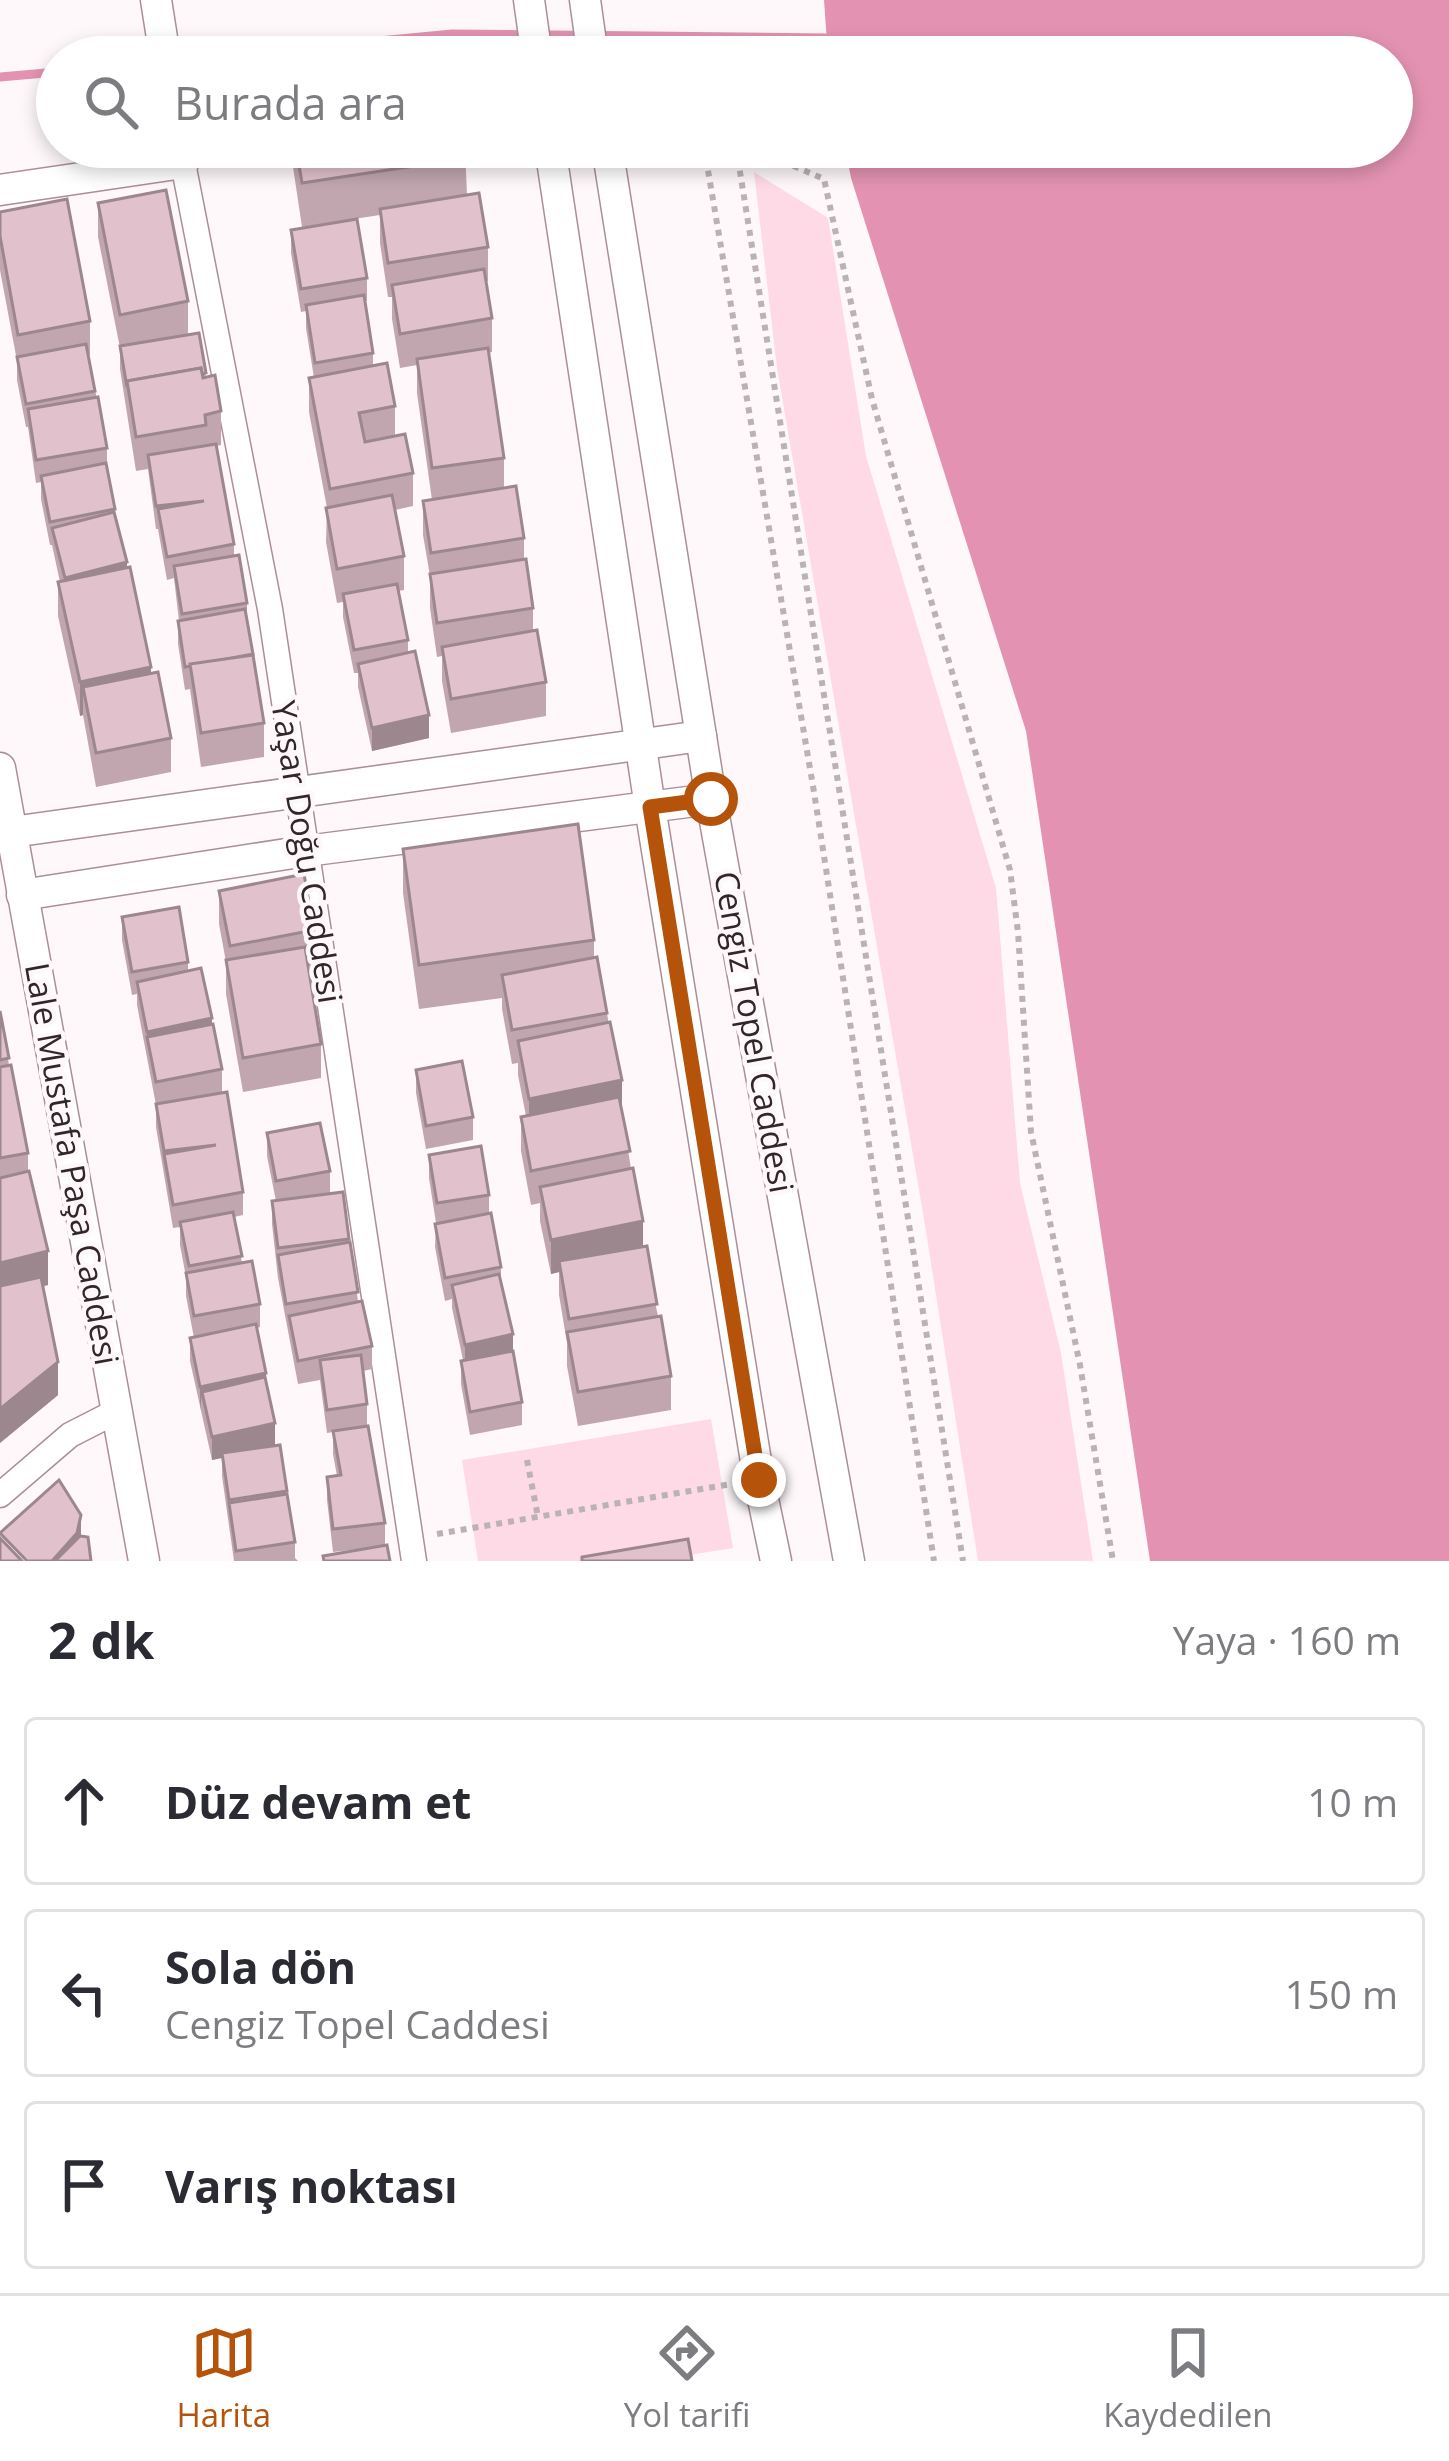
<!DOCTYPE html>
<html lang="tr">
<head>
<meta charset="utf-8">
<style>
	body { margin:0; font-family:"Open Sans",sans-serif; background:#f2f2f3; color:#2b2b33 }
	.stop { position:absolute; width:36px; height:36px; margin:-27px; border:9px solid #b45309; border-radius:50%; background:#fff }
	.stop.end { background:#b45309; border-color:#fff; box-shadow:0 3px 12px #0008 }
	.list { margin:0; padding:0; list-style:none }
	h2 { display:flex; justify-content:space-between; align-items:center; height:156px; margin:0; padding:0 48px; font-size:51px }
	h2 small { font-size:39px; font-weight:400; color:#7c7c81 }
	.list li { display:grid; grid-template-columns:78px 1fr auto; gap:36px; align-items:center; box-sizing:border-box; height:168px; margin:0 24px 24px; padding:0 24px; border:3px solid #e1e1e2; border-radius:12px }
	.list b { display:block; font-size:45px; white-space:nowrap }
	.list p { margin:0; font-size:39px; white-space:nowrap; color:#7c7c81 }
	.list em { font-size:39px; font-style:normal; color:#7c7c81 }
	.icon { flex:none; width:66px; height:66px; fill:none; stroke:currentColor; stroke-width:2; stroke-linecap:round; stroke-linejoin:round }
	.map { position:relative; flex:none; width:1449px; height:1561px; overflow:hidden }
	.search { position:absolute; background:#fff; box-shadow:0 6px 18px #0003; left:36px; right:36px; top:36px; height:132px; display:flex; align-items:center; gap:30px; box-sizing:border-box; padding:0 42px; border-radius:66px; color:#7c7c81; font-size:45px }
	.sheet { height:732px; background:#fff }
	nav { display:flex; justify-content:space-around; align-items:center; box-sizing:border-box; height:168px; border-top:3px solid #e1e1e2; background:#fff; font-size:33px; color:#7c7c81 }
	nav a { display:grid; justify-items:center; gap:6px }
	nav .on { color:#b45309 }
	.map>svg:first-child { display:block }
	.green { fill:#fedae6 }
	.water { fill:#e393b1 }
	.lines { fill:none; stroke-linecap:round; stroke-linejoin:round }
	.stream { stroke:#e393b1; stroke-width:9 }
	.minor-casing { stroke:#ab8f98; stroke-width:27 }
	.tertiary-casing { stroke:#ab8f98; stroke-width:33 }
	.path { stroke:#bab2b5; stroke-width:6; stroke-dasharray:6 6; stroke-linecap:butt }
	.minor { stroke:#fff; stroke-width:24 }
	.tertiary { stroke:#fff; stroke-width:30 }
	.wall { fill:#c1a6af }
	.shaded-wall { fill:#9d878f }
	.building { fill:#e0c1cc; stroke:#9d878f; stroke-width:3 }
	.route { stroke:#b45309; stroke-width:15 }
	.labels { text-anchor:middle; stroke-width:9; stroke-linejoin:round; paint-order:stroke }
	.street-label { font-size:33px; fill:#31262a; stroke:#fef8fa }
</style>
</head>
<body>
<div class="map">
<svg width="1449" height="1561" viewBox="0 0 1449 1561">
	<rect width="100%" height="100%" fill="#fef8fa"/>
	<g class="green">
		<path d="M754,172L828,218L866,456L996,888L1020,1183L1061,1353L1093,1561H978L924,1219L777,368Z"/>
		<path d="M711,1419L733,1548L652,1561H478L462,1460Z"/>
	</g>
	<path class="water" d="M824,0H1449V1561H1150L1026,731L851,178L845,147H1392V57H828Z"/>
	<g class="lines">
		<g class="stream">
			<path d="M211,57L452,34L825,38"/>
			<path d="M0,77L57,72"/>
		</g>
		<g class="minor-casing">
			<g id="minor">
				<path d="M183,163L270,609L414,1561"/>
				<path d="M0,1495L70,1435L117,1411"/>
			</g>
		</g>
		<g class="tertiary-casing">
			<g id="tertiary">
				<path d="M156,0L165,57"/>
				<path d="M529,0L537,57"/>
				<path d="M585,0L593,57"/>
				<path d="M550,147L650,807L759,1480L776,1561"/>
				<path d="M607,147L711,799L849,1561"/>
				<path d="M0,190L183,163L180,147"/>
				<path d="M0,768L144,1561"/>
				<path d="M12,832L701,736"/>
				<path d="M22,895L306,851L711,799"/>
			</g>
		</g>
		<g class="path">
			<path d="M704,147L814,792L934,1561"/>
			<path d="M736,147L963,1561"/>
			<path d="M749,147L824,179L872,399L1010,870L1018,932L1031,1132L1080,1365L1113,1561"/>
			<path d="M527,1460L538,1517"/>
			<path d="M437,1534L731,1484"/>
		</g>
		<use href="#minor" class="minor"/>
		<use href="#tertiary" class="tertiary"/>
	</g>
	<g class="wall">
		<path d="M290,147H465L467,195L488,247V281H486L492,318V352L488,353L504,458V488L524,538V560L533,608V631L546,682V716L451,733L442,681V656L437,657L430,608V576L423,535V501L432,500L417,393V365L400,368L392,319V297H388L380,243V215L302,227Z"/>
		<path d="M98,203L188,301V334L199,333L206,377L221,411V445L217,446L234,544V556L247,603V622L264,723V757L201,767L190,689L185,690L178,644V621H179L174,578L167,580L158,529H156L148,469L136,471L120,369V348L98,237Z"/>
		<path d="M0,212L90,321V355H88L107,448V468L115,515L151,674L171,738V772L96,787L83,715L80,716L58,616V582H60L52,545H50L41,499V482L36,483L28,427H26L17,380V361L0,270Z"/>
		<path d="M291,230L367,278V301H365L373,353V366L395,406V436L413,473V506L395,510L404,556V590L398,591L408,640V653L429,738L372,751L358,687V673H354L343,617V602L337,603L326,542L327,508L309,412V378H314L306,328V311L301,312L291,253Z"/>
		<path d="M403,849L594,940V958L607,1013L643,1247L671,1376V1410L578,1426L567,1366V1343L559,1295V1272L551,1274L540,1221V1203L531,1205L521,1151V1117L526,1116L518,1075V1063L512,1064L502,1009V998L419,1009L403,893Z"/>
		<path d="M219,891L314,930V964L308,966L321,1044V1078L243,1092L226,994V962L219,924Z"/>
		<path d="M122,917L188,962V971L212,1024L222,1069V1092L164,1103L243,1192V1215L234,1217L242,1263L260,1304V1327L257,1328L275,1445H280L295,1542V1558L298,1561H234L222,1476V1458L212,1460L190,1361V1338H194L186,1296V1277L180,1245V1227L173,1228L156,1127V1105L137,1005V994L132,995L122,940Z"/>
		<path d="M0,1011L9,1065L28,1153V1172L48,1285L43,1286L58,1395L0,1443Z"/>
		<path d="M416,1070L473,1117V1140L426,1149L416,1093Z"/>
		<path d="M267,1133L330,1171V1194L343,1192L358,1301L372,1346V1369L363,1371L367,1404V1426L385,1523V1546L333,1552L327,1500V1477L337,1476L333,1454V1432L327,1433L320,1380L298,1384L278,1278L272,1224V1201H276L267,1156Z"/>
		<path d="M429,1155L489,1195V1213L501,1267V1282L522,1402V1425L470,1435L461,1384V1361L463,1360L452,1308V1299L445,1301L435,1247L436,1223L429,1178Z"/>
	</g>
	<g class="shaded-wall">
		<path d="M127,562V585L65,601V578Z"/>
		<path d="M151,667V700L83,687V715L80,716V682Z"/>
		<path d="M429,715V738L372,751V728Z"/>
		<path d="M212,1018V1041L147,1040V1032Z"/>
		<path d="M622,1080V1114L529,1133V1099Z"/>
		<path d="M643,1221V1255L559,1261V1272L551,1274V1240Z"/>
		<path d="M48,1251V1285L0,1296V1263Z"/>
		<path d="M513,1334V1357L465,1368V1345Z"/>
		<path d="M58,1362V1395L0,1443V1409Z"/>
		<path d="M266,1373V1396L202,1392L200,1410V1387Z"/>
		<path d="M275,1423V1446L212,1460V1437Z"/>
		<path d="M81,1515V1538L73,1561H52Z"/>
	</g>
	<g class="building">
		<path d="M450,49L451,57H397Z"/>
		<path d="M296,147H465L467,158L302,183Z"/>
		<path d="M166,190L188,301L120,315L98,203Z"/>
		<path d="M479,193L488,247L388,263L380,209Z"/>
		<path d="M67,199L90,321L18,335L0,236V212Z"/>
		<path d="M357,219L367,278L301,289L291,230Z"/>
		<path d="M484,269L492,318L400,334L392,285Z"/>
		<path d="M364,295L373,353L315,363L306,305Z"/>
		<path d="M199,333L206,373L202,374L201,368L127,381V387L120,346Z"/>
		<path d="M86,344L95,391L26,404L17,357Z"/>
		<path d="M488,348L504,458L432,468L417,359Z"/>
		<path d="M387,363L395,406L359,413L365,442L405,434L413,473L330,489L309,378Z"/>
		<path d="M201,368L203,378L215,375L221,411L205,415L206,425L136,437L127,381Z"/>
		<path d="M98,397L107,448L36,460L28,409Z"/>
		<path d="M216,444L234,544L167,557L158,509L204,501L156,506L148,455Z"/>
		<path d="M106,463L115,509L50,522L41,476Z"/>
		<path d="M516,486L524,538L431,553L423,501Z"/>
		<path d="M392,495L404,556L337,569L326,508Z"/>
		<path d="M114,512L127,562L65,578L52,528Z"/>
		<path d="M239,555L247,603L182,614L174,566Z"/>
		<path d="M526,559L533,608L437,623L430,574Z"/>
		<path d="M130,567L151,667L80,682L58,582Z"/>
		<path d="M397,584L408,640L354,650L343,594Z"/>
		<path d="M245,609L253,654L185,667L178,621Z"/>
		<path d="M537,630L546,682L451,699L442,647Z"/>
		<path d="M415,651L429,715L372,728L358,664Z"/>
		<path d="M253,655L264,723L201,733L190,664Z"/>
		<path d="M158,672L171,738L96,753L83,687Z"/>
		<path d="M578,824L594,940L419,965L403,849Z"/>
		<path d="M304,874L314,930L230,946L219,891Z"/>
		<path d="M179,907L188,962L132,972L122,917Z"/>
		<path d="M305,947L321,1044L243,1058L226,960Z"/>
		<path d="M597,957L607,1013L512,1030L502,975Z"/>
		<path d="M201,968L212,1018L147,1032L137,982Z"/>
		<path d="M0,1011L9,1058L0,1060Z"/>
		<path d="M610,1022L622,1080L529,1099L518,1041Z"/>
		<path d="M213,1024L222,1069L156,1082L147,1037Z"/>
		<path d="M462,1061L473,1117L426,1126L416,1070Z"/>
		<path d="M11,1065L28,1153L0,1158V1067Z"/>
		<path d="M227,1092L243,1192L173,1205L164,1154L216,1145L164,1151L156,1104Z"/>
		<path d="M619,1097L630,1151L531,1171L521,1117Z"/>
		<path d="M320,1123L330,1171L276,1181L267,1133Z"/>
		<path d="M481,1146L489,1195L437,1203L429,1155Z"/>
		<path d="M633,1168L643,1221L551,1240L540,1187Z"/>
		<path d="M29,1171L48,1251L0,1263V1178Z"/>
		<path d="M343,1192L349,1239L278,1248L272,1201Z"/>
		<path d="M233,1212L242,1256L189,1266L180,1222Z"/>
		<path d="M491,1213L501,1267L445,1278L435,1224Z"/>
		<path d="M350,1242L358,1292L286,1304L278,1255Z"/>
		<path d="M647,1246L657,1304L569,1319L559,1261Z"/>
		<path d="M252,1261L260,1304L194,1316L186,1273Z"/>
		<path d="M499,1274L513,1334L465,1345L452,1285Z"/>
		<path d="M41,1277L58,1362L0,1409V1286Z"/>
		<path d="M362,1301L372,1346L298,1361L289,1316Z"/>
		<path d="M661,1316L671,1376L578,1392L567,1332Z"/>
		<path d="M256,1324L266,1373L200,1387L190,1338Z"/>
		<path d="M513,1351L522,1402L470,1412L461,1361Z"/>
		<path d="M361,1355L367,1404L327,1410L320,1360Z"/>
		<path d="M265,1377L275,1423L212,1437L202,1392Z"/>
		<path d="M368,1426L385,1523L333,1529L327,1477L341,1475L333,1431Z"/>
		<path d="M280,1445L287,1491L229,1500L222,1453Z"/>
		<path d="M59,1480L81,1515L77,1533L52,1561H27L0,1533Z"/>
		<path d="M287,1494L295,1542L236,1551L229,1503Z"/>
		<path d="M80,1536L88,1537L91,1561H55Z"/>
		<path d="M0,1538L22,1561H0Z"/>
		<path d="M688,1539L692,1561H582V1557Z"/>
		<path d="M387,1545L390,1561H324L323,1556Z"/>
	</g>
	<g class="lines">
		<path class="route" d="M711,799L650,807L759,1480"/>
	</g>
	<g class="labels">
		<g class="street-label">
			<text transform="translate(307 852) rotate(81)" y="12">Yaşar Doğu Caddesi</text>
			<text transform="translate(754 1032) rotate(80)" y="12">Cengiz Topel Caddesi</text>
			<text transform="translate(72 1164) rotate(80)" y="12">Lale Mustafa Paşa Caddesi</text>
		</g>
	</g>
</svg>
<div class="stop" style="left:711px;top:799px"></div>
<div class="stop end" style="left:759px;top:1480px"></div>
<div class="search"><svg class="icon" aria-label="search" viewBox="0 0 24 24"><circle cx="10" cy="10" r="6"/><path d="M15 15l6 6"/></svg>Burada ara</div>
</div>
<section class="sheet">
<h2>2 dk<small>Yaya · 160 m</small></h2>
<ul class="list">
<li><svg class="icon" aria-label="ahead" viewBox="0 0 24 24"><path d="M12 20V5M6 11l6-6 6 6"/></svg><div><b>Düz devam et</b></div><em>10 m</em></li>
<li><svg class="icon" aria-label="left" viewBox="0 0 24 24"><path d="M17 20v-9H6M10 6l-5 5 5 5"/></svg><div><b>Sola dön</b><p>Cengiz Topel Caddesi</p></div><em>150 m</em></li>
<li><svg class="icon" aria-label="arrive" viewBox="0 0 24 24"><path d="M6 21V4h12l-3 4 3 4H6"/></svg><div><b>Varış noktası</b></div></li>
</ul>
</section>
<nav>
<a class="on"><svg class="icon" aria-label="map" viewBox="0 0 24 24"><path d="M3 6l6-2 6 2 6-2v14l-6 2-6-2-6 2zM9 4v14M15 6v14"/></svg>Harita</a>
<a><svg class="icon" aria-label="directions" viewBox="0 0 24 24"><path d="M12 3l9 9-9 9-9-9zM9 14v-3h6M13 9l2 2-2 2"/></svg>Yol tarifi</a>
<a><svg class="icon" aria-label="saved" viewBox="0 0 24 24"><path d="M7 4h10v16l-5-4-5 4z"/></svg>Kaydedilen</a>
</nav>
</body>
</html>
